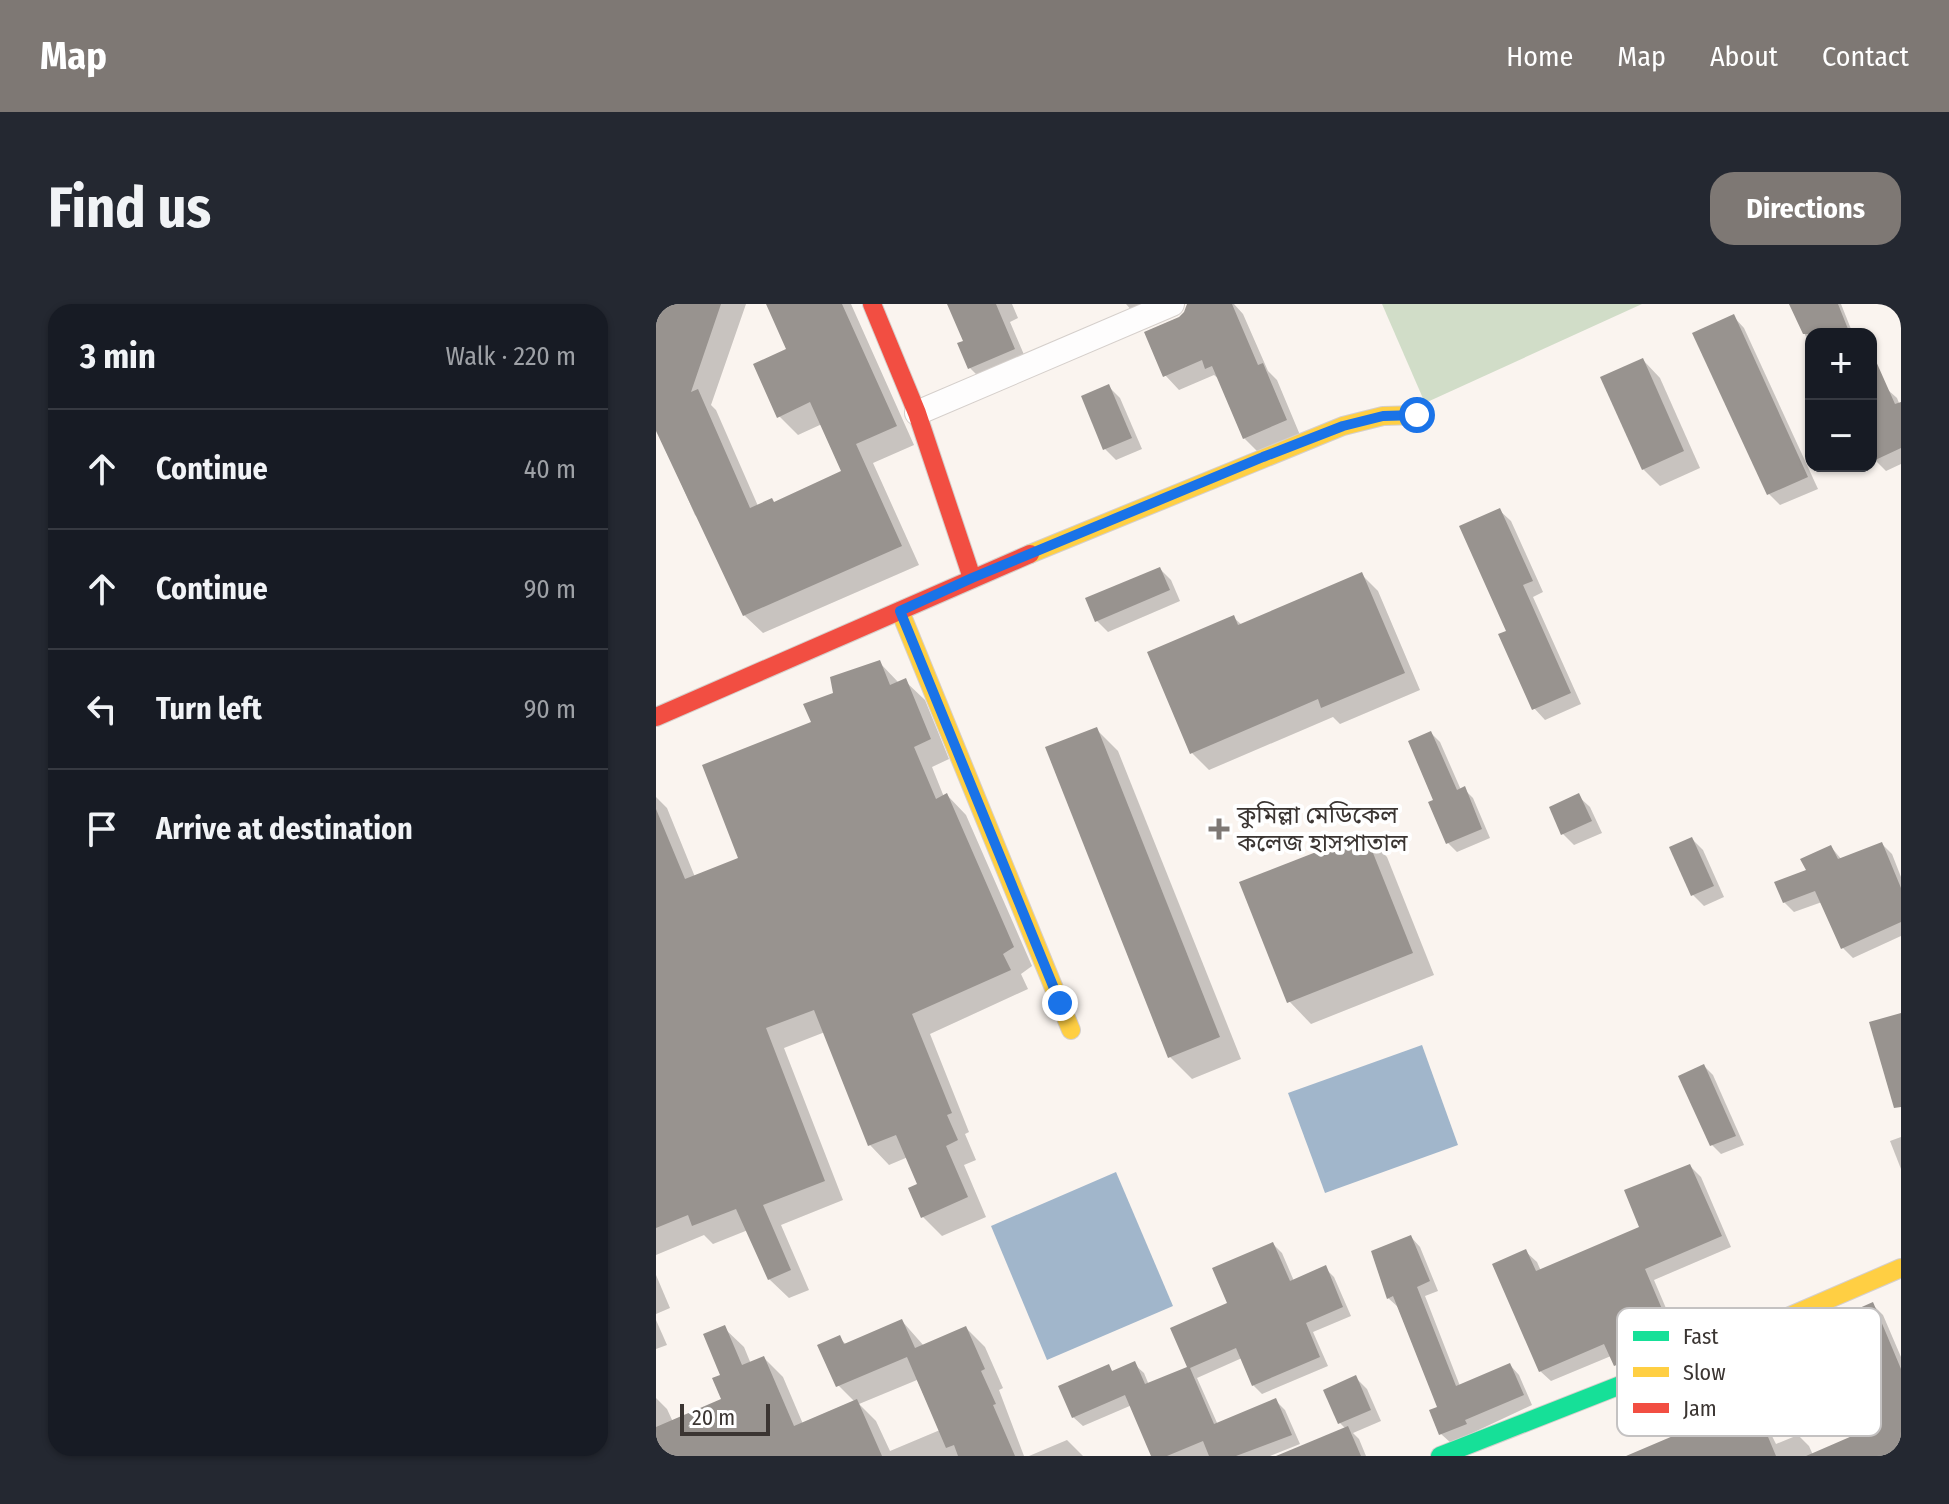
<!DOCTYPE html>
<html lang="en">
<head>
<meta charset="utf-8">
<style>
	body { margin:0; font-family:"Fira Sans Condensed","Noto Sans Bengali",sans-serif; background:#242831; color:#f1f3f6 }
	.controls { position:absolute; right:24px; top:24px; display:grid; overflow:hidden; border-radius:16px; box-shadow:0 2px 6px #0004 }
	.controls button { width:72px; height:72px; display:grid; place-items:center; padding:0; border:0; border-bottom:2px solid #363941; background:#171b24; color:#f1f3f6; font:40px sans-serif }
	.scale { position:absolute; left:24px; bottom:20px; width:90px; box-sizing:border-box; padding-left:8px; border:4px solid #3b3532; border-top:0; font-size:22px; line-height:28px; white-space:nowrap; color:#3b3532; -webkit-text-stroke:6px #fff; paint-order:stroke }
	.stop { position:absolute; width:24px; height:24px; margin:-18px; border:6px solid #1a73e8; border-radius:50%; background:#fff }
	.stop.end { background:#1a73e8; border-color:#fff; box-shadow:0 2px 8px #0008 }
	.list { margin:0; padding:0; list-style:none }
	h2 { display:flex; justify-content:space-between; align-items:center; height:104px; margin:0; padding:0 32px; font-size:34px }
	h2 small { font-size:26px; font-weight:400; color:#9ea1a6 }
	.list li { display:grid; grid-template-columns:52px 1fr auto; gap:24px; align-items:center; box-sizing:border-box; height:120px; padding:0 32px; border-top:2px solid #363941 }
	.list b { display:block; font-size:30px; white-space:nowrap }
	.list em { font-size:26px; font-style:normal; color:#9ea1a6 }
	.icon { flex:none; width:44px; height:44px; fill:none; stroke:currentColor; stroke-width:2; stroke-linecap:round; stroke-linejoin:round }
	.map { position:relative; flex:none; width:1245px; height:1152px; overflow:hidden; border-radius:24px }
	header { display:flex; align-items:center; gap:48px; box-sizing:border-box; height:112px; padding:0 40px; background:#7e7874; color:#fff }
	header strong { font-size:38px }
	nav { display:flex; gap:44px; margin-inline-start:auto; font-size:28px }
	.intro { display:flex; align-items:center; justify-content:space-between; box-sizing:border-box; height:192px; padding:0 48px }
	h1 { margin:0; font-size:56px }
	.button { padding:20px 36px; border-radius:24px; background:#7e7874; color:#fff; font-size:28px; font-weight:700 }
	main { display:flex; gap:48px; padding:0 48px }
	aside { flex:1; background:#171b24; border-radius:24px; box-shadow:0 2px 6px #0004 }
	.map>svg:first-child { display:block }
	.green { fill:#d1ddc8 }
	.water { fill:#a1b6cb }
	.shadow { fill:#0003; fill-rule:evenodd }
	.building { fill:#98938f }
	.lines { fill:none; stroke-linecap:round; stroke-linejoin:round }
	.street-casing { stroke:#d5cfcb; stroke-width:26 }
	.fast-casing { stroke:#d5cfcb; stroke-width:20 }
	.slow-casing { stroke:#d5cfcb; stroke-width:20 }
	.jam-casing { stroke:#d5cfcb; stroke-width:20 }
	.street { stroke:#fefdfd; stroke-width:24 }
	.fast { stroke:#16e098; stroke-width:18 }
	.slow { stroke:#ffcf43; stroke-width:18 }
	.jam { stroke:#f24e42; stroke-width:18 }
	.route { stroke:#1a73e8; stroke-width:10 }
	.poi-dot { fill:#7e7874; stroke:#fff; stroke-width:3 }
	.labels { text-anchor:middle; stroke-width:8; stroke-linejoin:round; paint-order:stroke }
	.poi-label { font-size:24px; fill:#3b3532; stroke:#fff; text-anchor:start }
	.key { fill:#fff; stroke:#c4c2c2; stroke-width:2 }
	.key-label { font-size:22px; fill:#3b3532 }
</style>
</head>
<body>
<header>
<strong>Map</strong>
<nav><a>Home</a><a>Map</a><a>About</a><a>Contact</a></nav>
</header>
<div class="intro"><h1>Find us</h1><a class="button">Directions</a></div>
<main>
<aside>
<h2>3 min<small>Walk · 220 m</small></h2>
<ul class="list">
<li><svg class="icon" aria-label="ahead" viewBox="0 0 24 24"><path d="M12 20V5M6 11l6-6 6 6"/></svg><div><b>Continue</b></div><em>40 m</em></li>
<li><svg class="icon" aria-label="ahead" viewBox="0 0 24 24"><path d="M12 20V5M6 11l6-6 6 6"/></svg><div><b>Continue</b></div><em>90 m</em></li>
<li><svg class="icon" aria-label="left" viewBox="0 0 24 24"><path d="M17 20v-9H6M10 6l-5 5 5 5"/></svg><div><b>Turn left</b></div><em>90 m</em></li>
<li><svg class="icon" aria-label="arrive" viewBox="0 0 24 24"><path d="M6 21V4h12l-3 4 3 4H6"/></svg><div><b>Arrive at destination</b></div></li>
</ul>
</aside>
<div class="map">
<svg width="1245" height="1152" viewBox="0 0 1245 1152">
	<rect width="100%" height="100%" fill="#faf4ef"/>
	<path class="green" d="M726,0H986L769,99Z"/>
	<g class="water">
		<path d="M766,741L802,841L669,889L632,789Z"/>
		<path d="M460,868L517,1002L391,1056L335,922Z"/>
	</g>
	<g class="shadow">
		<path d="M8,0H90L55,101L60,106L102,202L119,199L188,168L166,120L142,131L123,112L133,46L112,0H195L258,141L217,159L263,261L107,329L88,311L47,218L39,211L0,122V19Z"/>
		<path d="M293,0H356L362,14L354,18L372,60L329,79L314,64L309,38Z"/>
		<path d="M470,0H525L485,17Z"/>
		<path d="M532,0H578L587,10L612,67L621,76L644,131L603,149L588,134L564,76L558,71L523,86L509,71Z"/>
		<path d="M1140,0H1185L1197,30H1155V44L1136,2Z"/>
		<path d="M1077,12L1088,24L1162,185L1124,201L1113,190Z"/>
		<path d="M987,56L1004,74L1044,164L1004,182L987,165Z"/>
		<path d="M1215,71L1241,94L1245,104V160L1230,167L1219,156L1215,147Z"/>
		<path d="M453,83L464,94L486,145L460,156L449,145Z"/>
		<path d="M843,206L855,217L887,288L877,293L925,400L889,416L878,404L853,328Z"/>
		<path d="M504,265L515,276L524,297L452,328L441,317Z"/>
		<path d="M705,270L722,287L764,386L684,420L677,413L553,466L536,449L577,313L586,321Z"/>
		<path d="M223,358L242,378L249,377L269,396L293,455L276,463L288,493L291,491L310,511L376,662L365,670L372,685L274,730L313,828L309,830L320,856L308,861L330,913L286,932L267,913L264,881L252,853L233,861L214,841L169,728L128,744L187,896L125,921L153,986L133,994L113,975L92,926L57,940L48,931L0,951V493L11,504L39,573L85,555L158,419L180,390Z"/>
		<path d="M440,425L462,447L585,755L536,775L514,753Z"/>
		<path d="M775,429L784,438L805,486L808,485L817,494L834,534L801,548L792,539L780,497Z"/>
		<path d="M922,492L934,503L946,529L918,541L907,530L895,504Z"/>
		<path d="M709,531L731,553L778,671L655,720L633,697Z"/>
		<path d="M1036,535L1047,546L1068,593L1048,602L1037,591Z"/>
		<path d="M1226,540L1236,550L1245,573V632L1197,654L1187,644L1166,598L1138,608L1128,598L1175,543L1186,556Z"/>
		<path d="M1048,762L1057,771L1088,841L1065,850L1056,841L1025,773Z"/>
		<path d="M1245,833V865L1234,837Z"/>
		<path d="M1034,862L1045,873L1075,943L998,976L1029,1049L970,1072L960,1061L955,1052L895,1077L884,1067L870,948L881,958L885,967L985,924Z"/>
		<path d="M755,933L764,943L782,987L769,992L804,1082L854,1061L863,1071L876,1101L795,1139L785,1130L783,1104L742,1003L732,994Z"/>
		<path d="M617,940L626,949L638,977L669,964L678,973L695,1012L657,1028L672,1062L606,1090L597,1081L586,1054L541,1074L562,1121L620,1097L629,1106L644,1140L614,1152H497L476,1101L427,1122L417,1113L452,1063L458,1069L478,1060L488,1069L493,1081L534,1064L517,1025L574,1001Z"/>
		<path d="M0,971L14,1004L0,1010Z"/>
		<path d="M1216,1000L1227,1011L1245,1053V1152H975L1020,1133L1001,1091L1110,1046L1124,1064L1072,1086L1088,1126L1104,1119L1115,1130L1120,1140L1142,1131L1153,1142L1157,1151L1206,1130L1216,1111Z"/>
		<path d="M0,1016L11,1041L0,1045Z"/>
		<path d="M246,1017L268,1042L310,1024L329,1043L347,1084L343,1086L368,1152H0V1094L11,1105L17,1118L68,1096V1024L88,1043L95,1060L108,1054L127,1073L147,1120L199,1098L182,1081L183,1034L191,1041ZM261,1076L284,1126L234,1147L220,1117L203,1100Z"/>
		<path d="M700,1074L711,1085L725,1117L697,1129L703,1135L710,1152H660L690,1125L684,1119Z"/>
		<path d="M411,1136L427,1152H373Z"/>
	</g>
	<g class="building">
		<path d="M6,0H65L35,88L42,85L94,204L116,194L118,198L185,167L154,98L121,114L97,60L130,45L110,0H186L241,122L200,140L246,242L87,312L0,127V14Z"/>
		<path d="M291,0H340L359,45L312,65L301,39L307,37Z"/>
		<path d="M531,0H576L602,61L607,59L631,116L587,135L556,62L549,65L546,56L507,73L488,28L523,13L528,8Z"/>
		<path d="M1133,0H1182L1194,30H1147Z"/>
		<path d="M1078,10L1152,173L1111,191L1036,29Z"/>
		<path d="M1215,46L1239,100L1245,98V144L1215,158Z"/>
		<path d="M987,54L1028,147L986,166L944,73Z"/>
		<path d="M453,80L476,134L447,146L425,92Z"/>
		<path d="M844,204L877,277L867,281L915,389L876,406L842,330L850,327L803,222Z"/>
		<path d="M504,263L514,286L439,318L429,294Z"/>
		<path d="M706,268L749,369L665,404L662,395L534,450L491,348L578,311L582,321Z"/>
		<path d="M224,356L234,381L250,374L275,435L258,443L280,495L291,489L358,643L347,650L355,666L256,710L296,809L291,811L302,836L290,842L312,893L265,914L252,884L261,880L240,831L212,842L158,706L110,724L169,877L107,901L135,966L112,976L80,905L36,922L32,911L0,924V505L29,575L82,554L46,461L155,418L147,400L177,389L174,373Z"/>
		<path d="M441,423L564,733L512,754L389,443Z"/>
		<path d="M775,427L801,486L809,482L826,525L790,540L772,498L777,496L752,437Z"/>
		<path d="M923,489L936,517L905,531L893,503Z"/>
		<path d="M709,529L757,649L631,699L583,578Z"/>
		<path d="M1036,533L1058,582L1035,592L1013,543Z"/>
		<path d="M1226,538L1245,584V618L1185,645L1159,587L1127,599L1118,578L1150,566L1144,555L1175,541L1182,555Z"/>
		<path d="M1245,709V803L1238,804L1213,718Z"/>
		<path d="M1048,760L1080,832L1054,842L1022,772Z"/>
		<path d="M1034,860L1066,932L989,965L1020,1038L958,1062L948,1040L883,1068L836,960L870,945L880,967L983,923L968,886Z"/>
		<path d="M755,931L774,977L761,983L800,1082L854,1059L868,1091L809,1116L811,1120L783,1131L773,1106L781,1103L737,992L731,995L715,947Z"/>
		<path d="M617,938L634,977L670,961L687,1003L650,1019L664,1053L596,1082L580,1044L534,1064L558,1120L620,1094L636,1131L580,1152H553L547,1137L511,1152H495L469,1091L416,1114L402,1082L453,1060L456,1067L479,1057L489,1080L531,1063L514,1024L571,999L556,964Z"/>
		<path d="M1217,998L1245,1065V1152H1150L1203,1129L1197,1116L1213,1110L1174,1017Z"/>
		<path d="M246,1015L259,1044L310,1022L329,1065L325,1067L340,1100L337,1101L359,1152H302L298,1141L290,1144L251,1053L180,1083L161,1041L184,1031L188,1040Z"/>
		<path d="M69,1021L86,1061L108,1052L138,1122L201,1095L226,1152H0V1123L65,1095L56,1074L64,1071L47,1030Z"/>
		<path d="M1111,1044L1114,1053L1062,1075L1083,1126L1105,1116L1120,1152H970L1017,1132L998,1090Z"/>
		<path d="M700,1071L715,1106L682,1120L667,1086Z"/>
		<path d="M692,1122L705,1152H620Z"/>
	</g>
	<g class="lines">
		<g class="street-casing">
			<path id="street" d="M261,109L516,0"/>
		</g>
		<g class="fast-casing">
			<path id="fast" d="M784,1152L1074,1038"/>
		</g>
		<g class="slow-casing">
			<g id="slow">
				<path d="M374,250L687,122L727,112L761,111"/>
				<path d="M244,307L415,726"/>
				<path d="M1074,1038L1245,964"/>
			</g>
		</g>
		<g class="jam-casing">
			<g id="jam">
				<path d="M216,0L261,109L316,274"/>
				<path d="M0,413L374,250"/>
			</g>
		</g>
		<use href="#street" class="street"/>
		<use href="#fast" class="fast"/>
		<use href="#slow" class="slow"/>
		<use href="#jam" class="jam"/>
	</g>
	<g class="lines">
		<path class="route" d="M404,699L244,307L316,274L607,153L687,122L727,112L761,111"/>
	</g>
	<path class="poi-dot" d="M559 513h8v8h8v8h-8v8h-8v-8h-8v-8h8z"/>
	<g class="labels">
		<g class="poi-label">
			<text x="581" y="519">কুমিল্লা মেডিকেল<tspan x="581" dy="28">কলেজ হাসপাতাল</tspan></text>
		</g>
	</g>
	<rect x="961" y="1004" width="264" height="128" rx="12" class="key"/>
	<rect x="977" y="1027" width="36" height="10" fill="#16e098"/>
	<rect x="977" y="1063" width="36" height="10" fill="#ffcf43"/>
	<rect x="977" y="1099" width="36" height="10" fill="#f24e42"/>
	<g class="key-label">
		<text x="1027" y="1040">Fast</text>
		<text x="1027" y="1076">Slow</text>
		<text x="1027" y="1112">Jam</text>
	</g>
</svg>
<div class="controls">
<button>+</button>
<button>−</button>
</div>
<div class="scale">20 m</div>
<div class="stop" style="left:761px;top:111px"></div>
<div class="stop end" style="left:404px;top:699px"></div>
</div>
</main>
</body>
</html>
